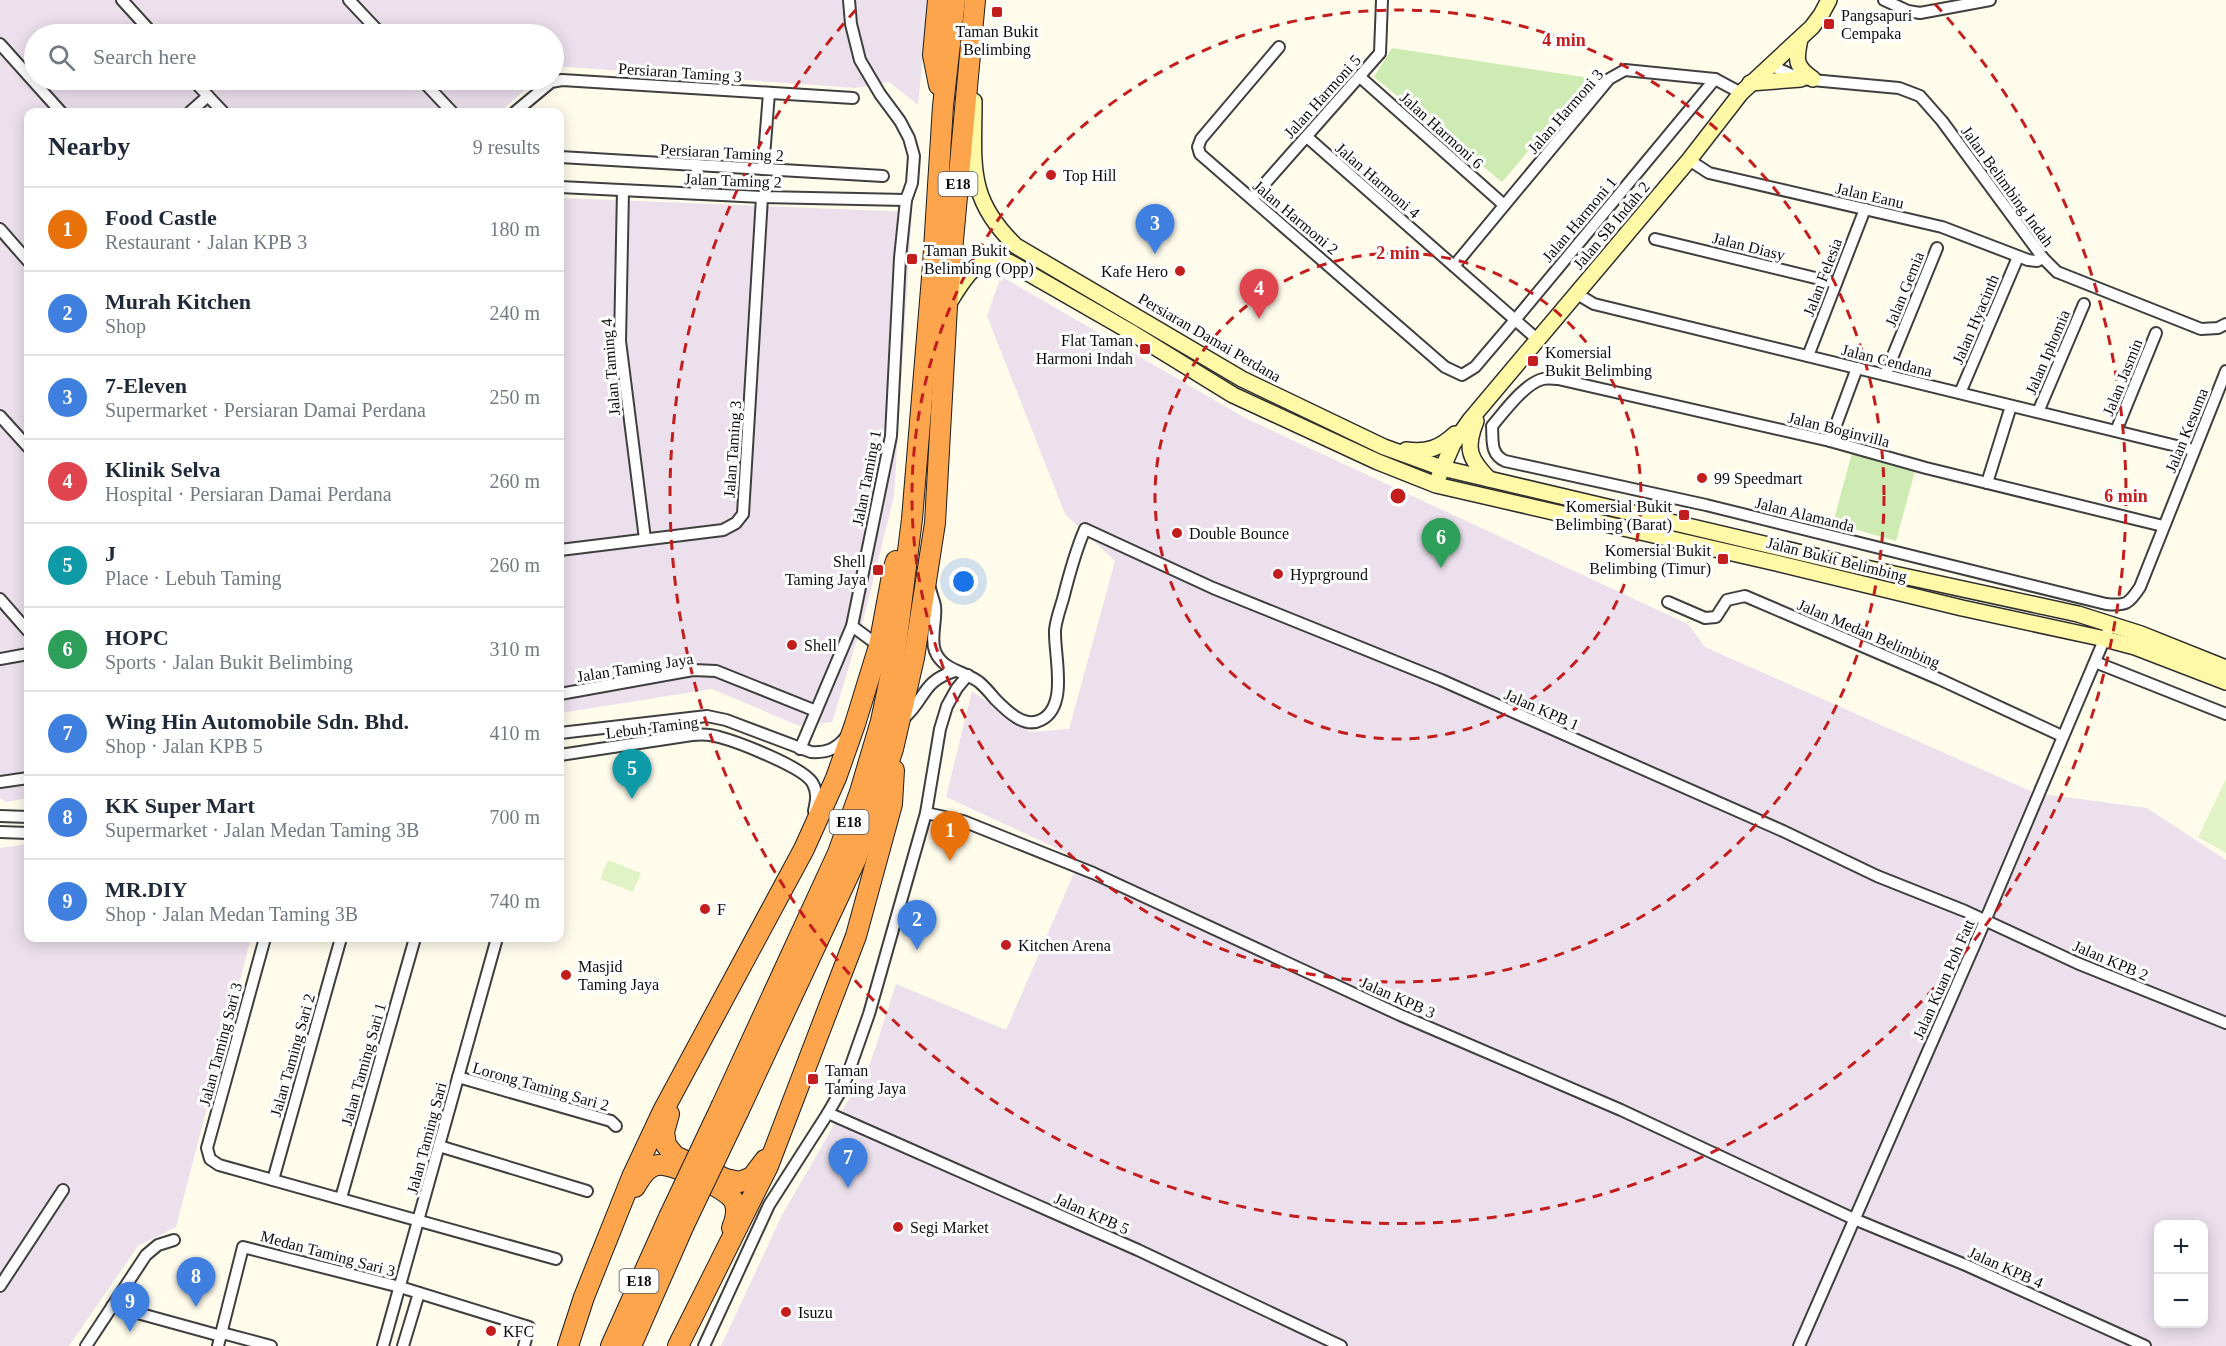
<!DOCTYPE html>
<html lang="en">
<head>
<meta charset="utf-8">
<style>
	body { margin:0; font-family:Georgia,serif; background:#f6f6f7; color:#1f2937 }
	.controls { position:absolute; right:18px; bottom:18px; display:grid; overflow:hidden; border-radius:12px; box-shadow:0 3px 15px #0003 }
	.controls button { width:54px; height:54px; display:grid; place-items:center; padding:0; border:0; border-bottom:2px solid #e0e1e3; background:#fff; color:#1f2937; font:30px sans-serif }
	.you { position:absolute; left:964px; top:582px; width:21px; height:21px; margin:-15px; border:4px solid #fff; border-radius:50%; background:#1a73e8; box-shadow:0 0 0 9px #1a73e833 }
	.badge { display:grid; place-items:center; width:39px; height:39px; border-radius:50%; background:#7c3aed; color:#fff; font-size:20px; font-weight:700 }
	.pin { position:absolute; translate:-50% -50px; filter:drop-shadow(0 2px 3px #0008) }
	.pin::after { content:''; position:absolute; top:32px; width:21px; height:18px; background:inherit; clip-path:polygon(0 0,100% 0,50% 100%) }
	.list { margin:0; padding:0; list-style:none }
	h2 { display:flex; justify-content:space-between; align-items:center; height:78px; margin:0; padding:0 24px; font-size:26px }
	h2 small { font-size:20px; font-weight:400; color:#747a83 }
	.list li { display:grid; grid-template-columns:39px 1fr auto; gap:18px; align-items:center; box-sizing:border-box; height:84px; padding:0 24px; border-top:2px solid #e0e1e3 }
	.list b { display:block; font-size:22px; white-space:nowrap }
	.list p { margin:0; font-size:20px; white-space:nowrap; color:#747a83 }
	.list em { font-size:20px; font-style:normal; color:#747a83 }
	.icon { flex:none; width:33px; height:33px; fill:none; stroke:currentColor; stroke-width:2; stroke-linecap:round; stroke-linejoin:round }
	.map { position:relative; flex:none; width:2226px; height:1346px; overflow:hidden }
	.search { position:absolute; background:#fff; box-shadow:0 3px 15px #0003; left:24px; top:24px; width:540px; height:66px; display:flex; align-items:center; gap:15px; box-sizing:border-box; padding:0 21px; border-radius:33px; color:#747a83; font-size:22px }
	.panel { position:absolute; background:#fff; box-shadow:0 3px 15px #0003; left:24px; top:108px; width:540px; height:834px; border-radius:12px }
	.map>svg:first-child { display:block }
	.industrial { fill:#ebe0ec; fill-rule:evenodd }
	.park { fill:#ceebb3 }
	.pitch { fill:#e1f2c6 }
	.lines { fill:none; stroke-linecap:round; stroke-linejoin:round }
	.street-casing { stroke:#3f3f3f; stroke-width:14 }
	.secondary-casing { stroke:#2e2e2e; stroke-width:18 }
	.highway-casing { stroke:#1d1d1d; stroke-width:22 }
	.street { stroke:#fff; stroke-width:10 }
	.secondary { stroke:#fff9a7; stroke-width:15 }
	.highway { stroke:#fca54d; stroke-width:20 }
	.highway-bridge-casing { stroke:#1d1d1d; stroke-width:22; stroke-linecap:butt }
	.highway-bridge { stroke:#fca54d; stroke-width:20 }
	.ring { fill:none; stroke:#c41d1e; stroke-width:3; stroke-dasharray:10 8 }
	.poi-dot { fill:#c41d1e; stroke:#fff; stroke-width:2 }
	.labels { text-anchor:middle; stroke-width:6; stroke-linejoin:round; paint-order:stroke }
	.shield { fill:#fff; stroke:#555; stroke-width:1.5 }
	.shield-label { font-size:15px; font-weight:bold; fill:#0c0c0c }
	.poi-label { font-size:16px; fill:#0c0c0c; stroke:#fff; text-anchor:start }
	.street-label { font-size:16px; fill:#0c0c0c; stroke:#fff }
	.centre { fill:#c41d1e; stroke:#fff; stroke-width:3 }
	.ring-label { font-size:18px; text-anchor:middle; font-weight:bold; fill:#c41d1e; stroke:#fff; stroke-width:6; stroke-linejoin:round; paint-order:stroke }
</style>
</head>
<body>
<div class="map">
<svg width="2226" height="1346" viewBox="0 0 2226 1346">
	<rect width="100%" height="100%" fill="#fffcec"/>
	<g class="industrial">
		<path d="M0,0H929L918,105L889,82L855,88L554,66V34H34V80H537L499,112H28V798L6,802L0,798Z"/>
		<path d="M560,198L912,212L894,496L863,621L832,722L799,726L712,689L560,713Z"/>
		<path d="M1001,276L1247,419L1688,624L1705,647L2035,793L2147,808L2226,860V1346H721L782,1215L871,1061L896,984L1006,1030L1080,859L946,797L972,691L1030,732L1069,729L1115,561L1065,514L987,316ZM2158,1224H2204V1324H2158Z"/>
		<path d="M28,844V938H251L176,1227L138,1246L69,1346H0V848Z"/>
	</g>
	<g class="park">
		<path d="M1392,48L1590,78L1502,182L1374,77Z"/>
		<path d="M1852,453L1915,471L1896,541L1833,523Z"/>
	</g>
	<g class="pitch">
		<path d="M2226,779V853L2198,837Z"/>
		<path d="M608,860L641,873L633,892L600,879Z"/>
	</g>
	<g class="lines">
		<g class="street-casing">
			<g id="street">
				<path d="M122,0L153,34"/>
				<path d="M349,0L381,34"/>
				<path d="M1884,0L1908,11L1920,13L1990,0"/>
				<path d="M0,44L61,112"/>
				<path d="M1279,47L1201,139L1198,147L1200,154L1445,367L1462,375L1475,367L1515,320L1715,79"/>
				<path d="M1770,65L1801,79L1899,88L1920,96L1942,121L2043,258L2057,272L2201,329L2218,328L2226,324"/>
				<path d="M1360,77L1504,205"/>
				<path d="M193,80L223,112"/>
				<path d="M422,80L452,112"/>
				<path d="M190,112L208,96"/>
				<path d="M515,112L551,82L562,80L853,98"/>
				<path d="M1307,137L1538,340"/>
				<path d="M560,157L883,176"/>
				<path d="M1689,160L1709,173L1942,227L2028,260L2037,261L2043,258"/>
				<path d="M763,169L769,93"/>
				<path d="M560,187L762,197L906,200"/>
				<path d="M623,191L620,341L645,539"/>
				<path d="M696,193L697,166"/>
				<path d="M1252,198L1380,53L1382,0"/>
				<path d="M0,229L28,261"/>
				<path d="M1655,239L1836,283"/>
				<path d="M1454,266L1609,79L1625,70L1715,79L1741,93"/>
				<path d="M1577,294L1594,304L2193,450"/>
				<path d="M1808,356L1865,209"/>
				<path d="M1885,375L1937,248"/>
				<path d="M1960,393L2018,257"/>
				<path d="M2038,412L2084,304"/>
				<path d="M0,416L28,447"/>
				<path d="M2116,431L2156,333"/>
				<path d="M1830,441L1857,368"/>
				<path d="M1987,483L2011,406"/>
				<path d="M2163,526L1926,468L1830,441L1558,379C1554,379 1548,378 1543,379C1525,383 1504,412 1492,426C1493,441 1490,454 1505,461L1706,505L2106,604C2126,606 2129,604 2140,587L2226,371"/>
				<path d="M560,550L723,530L736,523L743,514L762,197"/>
				<path d="M930,588C931,594 934,600 935,606C937,620 930,638 935,651C943,671 965,671 979,682C985,687 990,693 995,699C1006,710 1024,729 1041,720C1069,706 1054,656 1055,630C1056,620 1060,609 1063,599C1069,575 1075,552 1085,529L1213,588L1441,680L1783,831L1877,876L1965,911L2077,963L2226,1023"/>
				<path d="M0,599L28,631"/>
				<path d="M1668,602L1705,618L1716,617L1727,600L1745,596L1939,679L2062,736"/>
				<path d="M852,626L879,646"/>
				<path d="M0,659L28,654"/>
				<path d="M2095,662L2226,714"/>
				<path d="M560,694L693,670L716,671L816,711"/>
				<path d="M902,720C927,699 920,682 955,671"/>
				<path d="M560,733L707,716L726,720L811,752C827,753 836,749 846,737"/>
				<path d="M800,749L852,626L891,436L900,258L906,200L912,183L914,156L909,138L900,121L880,94L860,60L851,24L849,0"/>
				<path d="M560,755L692,735C701,734 710,734 719,737C738,742 806,768 813,784C818,793 816,802 814,811"/>
				<path d="M0,782L28,778"/>
				<path d="M926,813L963,821L1093,873L1400,1015L1621,1110L1854,1219L1968,1266L2145,1346"/>
				<path d="M0,816L28,817"/>
				<path d="M0,832L28,833"/>
				<path d="M265,938L207,1148L210,1159L219,1165L556,1259"/>
				<path d="M458,1077L611,1121L616,1126"/>
				<path d="M828,1113L1138,1250L1341,1346"/>
				<path d="M439,1146L587,1191"/>
				<path d="M273,1180L341,938"/>
				<path d="M341,1198L415,938"/>
				<path d="M0,1286L63,1190"/>
				<path d="M112,1306L221,1336"/>
				<path d="M222,1333L271,1346"/>
				<path d="M86,1346L146,1255L158,1245L174,1240"/>
				<path d="M218,1346L243,1247L400,1287L529,1327L524,1346"/>
				<path d="M383,1346L497,938"/>
				<path d="M403,1346L419,1293"/>
				<path d="M704,1346L769,1205L828,1113L844,1085L869,1014L926,813L940,729L947,706L957,688L968,675"/>
				<path d="M1799,1346L1985,921L2107,633"/>
			</g>
		</g>
		<g class="secondary-casing">
			<g id="secondary">
				<path d="M1800,39C1796,59 1794,66 1813,79"/>
				<path d="M1750,83L1801,79"/>
				<path d="M974,101C974,164 966,198 1016,246L1242,379L1384,447L1442,468L1857,566L2078,614L2141,634L2226,668"/>
				<path d="M947,306C963,282 976,251 1009,262L1129,331L1233,395L1378,462L1436,485L1776,563L1962,608L2105,639L2135,647L2226,682"/>
				<path d="M1476,421C1465,448 1469,459 1489,479"/>
				<path d="M1406,450C1427,453 1440,448 1455,434"/>
				<path d="M1439,476L1453,444L1470,420L1689,160L1741,93L1812,27L1821,15L1829,0"/>
			</g>
		</g>
		<g class="highway-casing">
			<g id="highway">
				<path d="M938,0L933,55L939,85"/>
				<path d="M722,1105L838,853L860,792L881,721L895,654L912,519L933,265L943,106L955,0"/>
				<path d="M738,1112L856,859L893,749L914,658L935,523L947,306L975,0"/>
				<path d="M669,1114L664,1132L666,1145L675,1156L726,1179L740,1182L752,1177L765,1160"/>
				<path d="M635,1187C640,1178 647,1166 658,1165C673,1163 727,1188 734,1201C738,1210 736,1219 732,1228"/>
				<path d="M568,1346L584,1297L632,1177L663,1111L804,849L836,778L855,724L879,646L893,570L896,561"/>
				<path d="M611,1346L669,1217"/>
				<path d="M631,1346L684,1225"/>
				<path d="M678,1346L768,1166L856,936L892,804L894,770"/>
			</g>
		</g>
		<use href="#street" class="street"/>
		<use href="#secondary" class="secondary"/>
		<use href="#highway" class="highway"/>
		<g class="highway-bridge-casing">
			<g id="highway-bridge">
				<path d="M669,1217L722,1105"/>
				<path d="M684,1225L738,1112"/>
			</g>
		</g>
		<use href="#highway-bridge" class="highway-bridge"/>
	</g>
	<g class="ring">
		<circle cx="1398" cy="496" r="243"/>
		<circle cx="1398" cy="496" r="486"/>
		<path d="M1935 4A728 728 0 1 1 861 4"/>
	</g>
	<g class="poi-dot">
		<rect x="991" y="6" width="12" height="12" rx="3"/>
		<rect x="1823" y="18" width="12" height="12" rx="3"/>
		<circle cx="1051" cy="175" r="6"/>
		<rect x="906" y="253" width="12" height="12" rx="3"/>
		<circle cx="1180" cy="271" r="6"/>
		<rect x="1139" y="343" width="12" height="12" rx="3"/>
		<rect x="1527" y="355" width="12" height="12" rx="3"/>
		<circle cx="1702" cy="478" r="6"/>
		<rect x="1678" y="509" width="12" height="12" rx="3"/>
		<circle cx="1177" cy="533" r="6"/>
		<rect x="1717" y="553" width="12" height="12" rx="3"/>
		<rect x="872" y="564" width="12" height="12" rx="3"/>
		<circle cx="1278" cy="574" r="6"/>
		<circle cx="792" cy="645" r="6"/>
		<circle cx="705" cy="909" r="6"/>
		<circle cx="1006" cy="945" r="6"/>
		<circle cx="566" cy="975" r="6"/>
		<rect x="807" y="1073" width="12" height="12" rx="3"/>
		<circle cx="898" cy="1227" r="6"/>
		<circle cx="786" cy="1312" r="6"/>
		<circle cx="491" cy="1331" r="6"/>
	</g>
	<g class="labels">
		<g class="shield">
			<rect x="938.5" y="172" width="39" height="24" rx="4.5"/>
			<rect x="829.5" y="810" width="39" height="24" rx="4.5"/>
			<rect x="619.5" y="1269" width="39" height="24" rx="4.5"/>
		</g>
		<g class="shield-label">
			<text x="958" y="189">E18</text>
			<text x="849" y="827">E18</text>
			<text x="639" y="1286">E18</text>
		</g>
		<g class="poi-label">
			<text x="1841" y="21">Pangsapuri<tspan x="1841" dy="18">Cempaka</tspan></text>
			<text x="997" y="37" text-anchor="middle">Taman Bukit<tspan x="997" dy="18">Belimbing</tspan></text>
			<text x="1063" y="181">Top Hill</text>
			<text x="924" y="256">Taman Bukit<tspan x="924" dy="18">Belimbing (Opp)</tspan></text>
			<text x="1168" y="277" text-anchor="end">Kafe Hero</text>
			<text x="1133" y="346" text-anchor="end">Flat Taman<tspan x="1133" dy="18">Harmoni Indah</tspan></text>
			<text x="1545" y="358">Komersial<tspan x="1545" dy="18">Bukit Belimbing</tspan></text>
			<text x="1714" y="484">99 Speedmart</text>
			<text x="1672" y="512" text-anchor="end">Komersial Bukit<tspan x="1672" dy="18">Belimbing (Barat)</tspan></text>
			<text x="1189" y="539">Double Bounce</text>
			<text x="1711" y="556" text-anchor="end">Komersial Bukit<tspan x="1711" dy="18">Belimbing (Timur)</tspan></text>
			<text x="866" y="567" text-anchor="end">Shell<tspan x="866" dy="18">Taming Jaya</tspan></text>
			<text x="1290" y="580">Hyprground</text>
			<text x="804" y="651">Shell</text>
			<text x="717" y="915">F</text>
			<text x="1018" y="951">Kitchen Arena</text>
			<text x="578" y="972">Masjid<tspan x="578" dy="18">Taming Jaya</tspan></text>
			<text x="825" y="1076">Taman<tspan x="825" dy="18">Taming Jaya</tspan></text>
			<text x="910" y="1233">Segi Market</text>
			<text x="798" y="1318">Isuzu</text>
			<text x="503" y="1337">KFC</text>
		</g>
		<g class="street-label">
			<text transform="translate(680 72) rotate(4)" y="6">Persiaran Taming 3</text>
			<text transform="translate(1322 96) rotate(-48)" y="6">Jalan Harmoni 5</text>
			<text transform="translate(1565 111) rotate(-49)" y="6">Jalan Harmoni 3</text>
			<text transform="translate(1442 130) rotate(42)" y="6">Jalan Harmoni 6</text>
			<text transform="translate(722 152) rotate(3)" y="6">Persiaran Taming 2</text>
			<text transform="translate(733 180) rotate(2)" y="6">Jalan Taming 2</text>
			<text transform="translate(1378 180) rotate(41)" y="6">Jalan Harmoni 4</text>
			<text transform="translate(2008 186) rotate(54)" y="6">Jalan Belimbing Indah</text>
			<text transform="translate(1870 195) rotate(13)" y="6">Jalan Eanu</text>
			<text transform="translate(1296 217) rotate(40)" y="6">Jalan Harmoni 2</text>
			<text transform="translate(1579 219) rotate(-50)" y="6">Jalan Harmoni 1</text>
			<text transform="translate(1611 225) rotate(-50)" y="6">Jalan SB Indah 2</text>
			<text transform="translate(1749 246) rotate(14)" y="6">Jalan Diasy</text>
			<text transform="translate(1822 277) rotate(-69)" y="6">Jalan Felesia</text>
			<text transform="translate(1904 289) rotate(-68)" y="6">Jalan Gemia</text>
			<text transform="translate(1975 319) rotate(-67)" y="6">Jalan Hyacinth</text>
			<text transform="translate(1210 337) rotate(30)" y="6">Persiaran Damai Perdana</text>
			<text transform="translate(2047 352) rotate(-67)" y="6">Jalan Iphomia</text>
			<text transform="translate(1887 360) rotate(14)" y="6">Jalan Cendana</text>
			<text transform="translate(610 367) rotate(-95)" y="6">Jalan Taming 4</text>
			<text transform="translate(2122 377) rotate(-68)" y="6">Jalan Jasmin</text>
			<text transform="translate(1839 429) rotate(14)" y="6">Jalan Boginvilla</text>
			<text transform="translate(2186 430) rotate(-68)" y="6">Jalan Kesuma</text>
			<text transform="translate(732 449) rotate(-86)" y="6">Jalan Taming 3</text>
			<text transform="translate(866 478) rotate(-79)" y="6">Jalan Taming 1</text>
			<text transform="translate(1805 514) rotate(14)" y="6">Jalan Alamanda</text>
			<text transform="translate(1837 559) rotate(14)" y="6">Jalan Bukit Belimbing</text>
			<text transform="translate(1869 633) rotate(23)" y="6">Jalan Medan Belimbing</text>
			<text transform="translate(635 667) rotate(-9)" y="6">Jalan Taming Jaya</text>
			<text transform="translate(1542 709) rotate(24)" y="6">Jalan KPB 1</text>
			<text transform="translate(652 727) rotate(-7)" y="6">Lebuh Taming</text>
			<text transform="translate(2111 960) rotate(23)" y="6">Jalan KPB 2</text>
			<text transform="translate(1943 979) rotate(-66)" y="6">Jalan Kuan Poh Fatt</text>
			<text transform="translate(1398 997) rotate(24)" y="6">Jalan KPB 3</text>
			<text transform="translate(220 1044) rotate(-75)" y="6">Jalan Taming Sari 3</text>
			<text transform="translate(292 1055) rotate(-74)" y="6">Jalan Taming Sari 2</text>
			<text transform="translate(363 1064) rotate(-74)" y="6">Jalan Taming Sari 1</text>
			<text transform="translate(541 1086) rotate(16)" y="6">Lorong Taming Sari 2</text>
			<text transform="translate(426 1138) rotate(-75)" y="6">Jalan Taming Sari</text>
			<text transform="translate(1092 1213) rotate(24)" y="6">Jalan KPB 5</text>
			<text transform="translate(328 1253) rotate(15)" y="6">Medan Taming Sari 3</text>
			<text transform="translate(2006 1267) rotate(24)" y="6">Jalan KPB 4</text>
		</g>
	</g>
	<circle cx="1398" cy="496" r="9" class="centre"/>
	<g class="ring-label">
		<text x="1564" y="46">4 min</text>
		<text x="1398" y="259">2 min</text>
		<text x="2126" y="502">6 min</text>
	</g>
</svg>
<div class="controls">
<button>+</button>
<button>−</button>
</div>
<div class="you"></div>
<div class="pin badge" style="left:950px;top:861px;background:#e8710a">1</div>
<div class="pin badge" style="left:917px;top:950px;background:#3f7fe0">2</div>
<div class="pin badge" style="left:1155px;top:254px;background:#3f7fe0">3</div>
<div class="pin badge" style="left:1259px;top:319px;background:#e0444e">4</div>
<div class="pin badge" style="left:632px;top:799px;background:#0f9aa8">5</div>
<div class="pin badge" style="left:1441px;top:568px;background:#2e9e5b">6</div>
<div class="pin badge" style="left:848px;top:1188px;background:#3f7fe0">7</div>
<div class="pin badge" style="left:196px;top:1307px;background:#3f7fe0">8</div>
<div class="pin badge" style="left:130px;top:1332px;background:#3f7fe0">9</div>
<div class="search"><svg class="icon" aria-label="search" viewBox="0 0 24 24"><circle cx="10" cy="10" r="6"/><path d="M15 15l6 6"/></svg>Search here</div>
<section class="panel">
<h2>Nearby<small>9 results</small></h2>
<ul class="list">
<li><span class="badge" style="background:#e8710a">1</span><div><b>Food Castle</b><p>Restaurant · Jalan KPB 3</p></div><em>180 m</em></li>
<li><span class="badge" style="background:#3f7fe0">2</span><div><b>Murah Kitchen</b><p>Shop</p></div><em>240 m</em></li>
<li><span class="badge" style="background:#3f7fe0">3</span><div><b>7-Eleven</b><p>Supermarket · Persiaran Damai Perdana</p></div><em>250 m</em></li>
<li><span class="badge" style="background:#e0444e">4</span><div><b>Klinik Selva</b><p>Hospital · Persiaran Damai Perdana</p></div><em>260 m</em></li>
<li><span class="badge" style="background:#0f9aa8">5</span><div><b>J</b><p>Place · Lebuh Taming</p></div><em>260 m</em></li>
<li><span class="badge" style="background:#2e9e5b">6</span><div><b>HOPC</b><p>Sports · Jalan Bukit Belimbing</p></div><em>310 m</em></li>
<li><span class="badge" style="background:#3f7fe0">7</span><div><b>Wing Hin Automobile Sdn. Bhd.</b><p>Shop · Jalan KPB 5</p></div><em>410 m</em></li>
<li><span class="badge" style="background:#3f7fe0">8</span><div><b>KK Super Mart</b><p>Supermarket · Jalan Medan Taming 3B</p></div><em>700 m</em></li>
<li><span class="badge" style="background:#3f7fe0">9</span><div><b>MR.DIY</b><p>Shop · Jalan Medan Taming 3B</p></div><em>740 m</em></li>
</ul>
</section>
</div>
</body>
</html>
